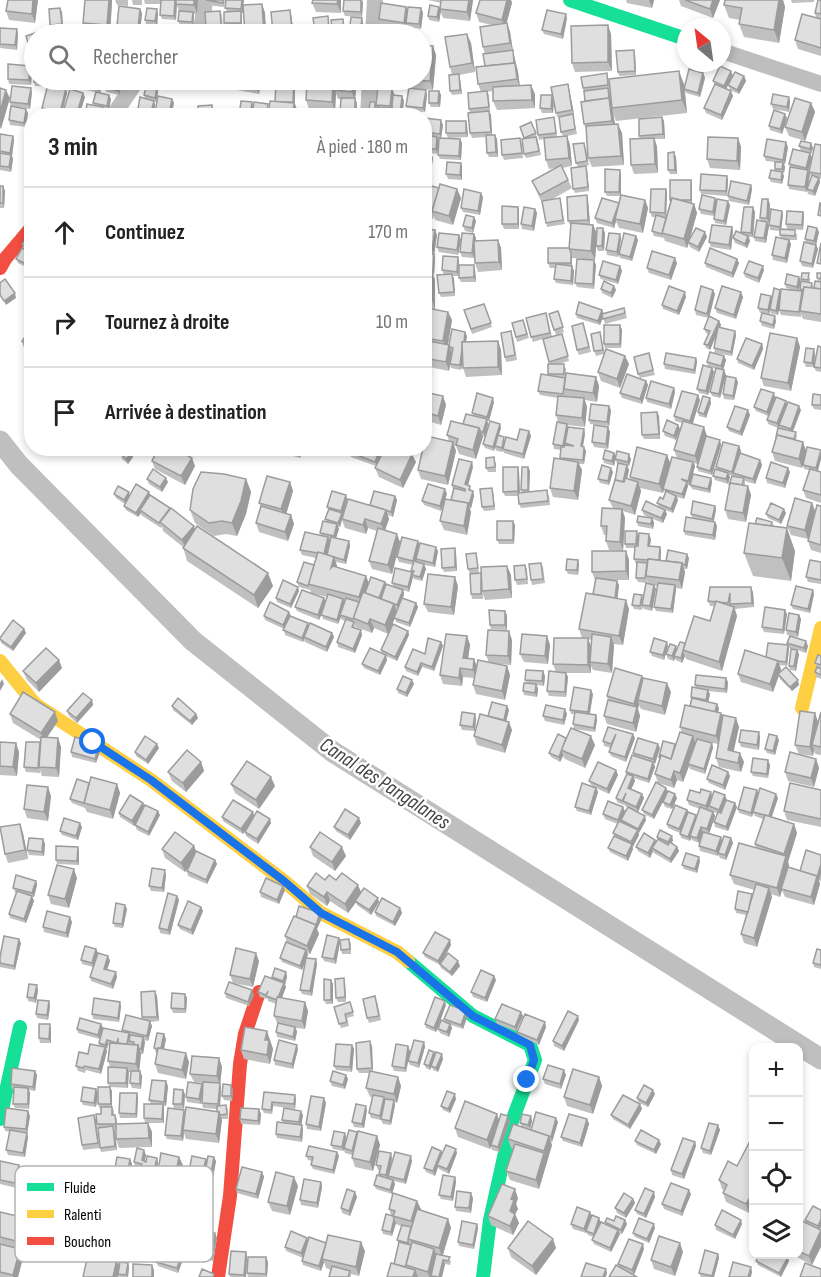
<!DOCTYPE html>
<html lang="fr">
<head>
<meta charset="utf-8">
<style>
	body { margin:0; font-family:"Sofia Sans Condensed",sans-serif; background:#f2f2f2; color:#222 }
	.controls { position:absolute; right:18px; bottom:18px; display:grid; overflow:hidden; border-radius:12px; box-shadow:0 3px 9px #0003 }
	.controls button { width:54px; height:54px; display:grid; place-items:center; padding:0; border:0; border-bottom:2px solid #e0e0e0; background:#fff; color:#222; font:30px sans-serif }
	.compass { position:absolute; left:677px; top:18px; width:54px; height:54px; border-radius:50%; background:#fff; box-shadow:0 3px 9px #0003; rotate:331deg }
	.stop { position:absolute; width:18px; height:18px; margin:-14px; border:4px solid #1a73e8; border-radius:50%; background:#fff }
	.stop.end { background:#1a73e8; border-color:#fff; box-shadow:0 2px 6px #0008 }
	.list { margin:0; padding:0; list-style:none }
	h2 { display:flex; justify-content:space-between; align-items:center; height:78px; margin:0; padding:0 24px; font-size:26px }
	h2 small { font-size:20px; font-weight:400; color:#767676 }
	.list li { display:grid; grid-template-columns:39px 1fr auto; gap:18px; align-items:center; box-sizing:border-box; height:90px; padding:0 24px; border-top:2px solid #e0e0e0 }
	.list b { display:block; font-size:22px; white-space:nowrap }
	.list em { font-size:20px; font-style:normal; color:#767676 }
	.icon { flex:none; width:33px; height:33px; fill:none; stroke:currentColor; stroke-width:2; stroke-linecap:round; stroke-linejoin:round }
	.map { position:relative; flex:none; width:821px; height:1277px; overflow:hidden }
	.search { position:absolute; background:#fff; box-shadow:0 3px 9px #0003; left:24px; top:24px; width:408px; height:66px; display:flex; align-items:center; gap:15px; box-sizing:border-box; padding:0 21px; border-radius:33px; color:#767676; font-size:22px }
	.panel { position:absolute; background:#fff; box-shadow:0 3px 9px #0003; left:24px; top:108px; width:408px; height:348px; border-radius:24px }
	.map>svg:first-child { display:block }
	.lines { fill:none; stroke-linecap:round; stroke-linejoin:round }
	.canal { stroke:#bfbfbf; stroke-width:21 }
	.street { stroke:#bebebe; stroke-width:16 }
	.fast { stroke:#16e098; stroke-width:14 }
	.slow { stroke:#ffcf43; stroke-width:14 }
	.jam { stroke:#f24e42; stroke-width:14 }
	.wall { fill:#c0c0c0; fill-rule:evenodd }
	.shaded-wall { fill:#9c9c9c }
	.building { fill:#dfdfdf; stroke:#9c9c9c; stroke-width:1.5 }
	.route { stroke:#1a73e8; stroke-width:8 }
	.labels { text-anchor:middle; stroke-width:5; stroke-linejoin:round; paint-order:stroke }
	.water-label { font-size:21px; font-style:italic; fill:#444; stroke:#fff }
	.key { fill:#fff; stroke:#b2b2b2; stroke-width:1.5 }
	.key-label { font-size:16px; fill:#000 }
</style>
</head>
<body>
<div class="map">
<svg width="821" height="1277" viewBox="0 0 821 1277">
	<rect width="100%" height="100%" fill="#fff"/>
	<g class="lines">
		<path class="canal" d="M0,441L19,465L193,641L333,752L821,1059"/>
		<g class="street">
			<path d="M189,34L202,25L205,0"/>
			<path d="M373,34L375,0"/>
			<path d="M722,51L821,84"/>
			<path d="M113,116L137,80"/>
			<path d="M368,116L370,80"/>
		</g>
		<g class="fast">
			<path d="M570,0L686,39"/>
			<path d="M408,961L473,1016L530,1045L535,1060L512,1121L490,1220L483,1277"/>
			<path d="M0,1119L20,1027"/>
		</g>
		<g class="slow">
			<path d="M0,661L35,704L151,780L284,881L321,913L397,952L408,961"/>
			<path d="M802,708L821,628"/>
		</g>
		<g class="jam">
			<path d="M0,268L5,259L32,227"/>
			<path d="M218,1277L230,1196L240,1064L245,1034L259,992"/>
		</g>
	</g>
	<g class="wall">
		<path d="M8,0H38L35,23L9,20L6,11Z"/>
		<path d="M115,0H128V6L117,5Z"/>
		<path d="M132,0H142V5H133Z"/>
		<path d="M144,0H198L197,14H193L194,16L193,26L180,25L178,21L179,11L177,5L176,20L162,19L160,15L161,4H145Z"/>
		<path d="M206,0H225L224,7L207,5Z"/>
		<path d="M341,0V13L316,12L312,3Z"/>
		<path d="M344,0H362L363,2L362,17L345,16L343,11Z"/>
		<path d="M428,0H473L470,21L443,18L440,9L441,3Z"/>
		<path d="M480,0H511L512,3L506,23H507L510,32L513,51L518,72L520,86L535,94V108L497,110L493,101V91L487,92L489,95L490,111H489L491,115L492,135L497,139L498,157H489L487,153L486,137L472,138L470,133V112L469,109L481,92L478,84L485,66V54L483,47L492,25L479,22L476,13Z"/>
		<path d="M626,0H654L652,8L627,3Z"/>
		<path d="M679,0H720L713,18L681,6Z"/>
		<path d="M783,0L785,7L779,43L744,37L739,24L740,20L729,18L724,5Z"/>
		<path d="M791,0H814V2L792,3Z"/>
		<path d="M821,0V56L798,49L795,40L816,18L815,13Z"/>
		<path d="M112,2L110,34L86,32L83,23Z"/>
		<path d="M262,4L265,13L266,34H245L243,8V13H241L242,27H240L241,31L226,27L224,23L227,12L225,8Z"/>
		<path d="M439,7L441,11L439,22L429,20L428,16Z"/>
		<path d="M60,8L62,12L63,27L74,31L51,29L50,25Z"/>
		<path d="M421,8L423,13L421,29L408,27L406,23V27L380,24L379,19Z"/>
		<path d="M157,9L158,14L157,26L146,24L145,20Z"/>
		<path d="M220,11L222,15L223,30H219L220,34H205L207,29L206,27Z"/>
		<path d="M142,13L140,32L119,30L117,26Z"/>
		<path d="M291,14L294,34H274L273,33Z"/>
		<path d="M328,16L329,21L330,34H315L313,18Z"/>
		<path d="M567,18L563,39L544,34L542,30Z"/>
		<path d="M345,24L346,34H333V33Z"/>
		<path d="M0,28L18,34L17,50L0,48Z"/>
		<path d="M34,34V54L32,55L26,36Z"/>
		<path d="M611,34L612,71L575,72L572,63Z"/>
		<path d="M471,43L475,72L459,75L460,79L462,94L452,95L450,91L452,75L450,67Z"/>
		<path d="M635,54L636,75L619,76L618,72Z"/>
		<path d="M436,55L433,90L411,88L427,95L425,112L416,111L421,112L422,116H405L407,109L406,106L408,88L394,87L391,80H422Z"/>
		<path d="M32,70L31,85L9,84L8,79Z"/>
		<path d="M703,73L705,78L700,97L686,93L685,91L687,113L616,121L613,113L615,124L622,133L624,165L592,167L588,158L587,130L584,124L585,101L583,88L608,78L609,84H684V87Z"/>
		<path d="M733,76L726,89L733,96L722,120L706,113L704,108L715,85L713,81Z"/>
		<path d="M744,76L746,81L739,94L730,90L728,85Z"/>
		<path d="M51,80V85L67,93L62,116H57L44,113L42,108L48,86H35L34,82Z"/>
		<path d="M54,80H66L65,85H56Z"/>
		<path d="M70,80H103L100,93L111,99L109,110L104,109L105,112L94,105L93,103L95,92L78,88L76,84L77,80Z"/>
		<path d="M107,80H121L123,83L119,95L106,92L105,88Z"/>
		<path d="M221,80L222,85L202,86L201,82Z"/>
		<path d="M223,80H236L235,86L224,85Z"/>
		<path d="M237,80H261L259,94L237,90L236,86Z"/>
		<path d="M320,80H357L355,99L357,103L356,116H341L340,113V99H338L336,93L335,111L309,109L306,100V86L304,81Z"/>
		<path d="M568,84L574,114L557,117L554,100L553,113H542L540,108L552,95L553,99Z"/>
		<path d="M157,88L158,92L156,102H154L155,105L153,115L139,111L138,109L145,98L144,95Z"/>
		<path d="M439,91L441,95L440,107H431L429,103Z"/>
		<path d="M32,92L30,109L18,107L28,113L26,127L10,125L9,120L11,106L10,102Z"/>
		<path d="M394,93V95L402,96L404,101L402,116H382V110H380L381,116H368L376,105Z"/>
		<path d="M85,97L79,116H73L66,113L64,109Z"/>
		<path d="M172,99L174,103L171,116H156L155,112Z"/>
		<path d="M790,101L789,112L773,109L771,104Z"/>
		<path d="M811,103L815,112L805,141L789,136L785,127Z"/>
		<path d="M573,114L577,134L567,136L570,145L572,166L562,168L572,188L551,200L560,198L561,203L565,224L547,227L542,203L536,190L532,181L555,168L549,169L546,160L544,139L539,140L538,135L554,117L555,122L557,137L563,136L561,132Z"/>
		<path d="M662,117L664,121L665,139H655L657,147L658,173L634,174L631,165L640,139L639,136Z"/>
		<path d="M424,118L443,125L441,138L460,139L462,143L461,160L440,159L438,155L439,138H438L439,141L437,154L425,152L424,150Z"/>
		<path d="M787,118L782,134L770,130L769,126Z"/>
		<path d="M531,122L537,137L541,155L526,158L524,154V139Z"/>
		<path d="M467,125L468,137L448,138L446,133Z"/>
		<path d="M0,134L13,136L14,140L12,156L13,159L11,172L0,170Z"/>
		<path d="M738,138L741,147L740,170L710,168L707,159Z"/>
		<path d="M522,143L523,158L504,160L502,155Z"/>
		<path d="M811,143L813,148L811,154L810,153L812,158L808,171L810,174L807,188L812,177L811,176L809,172L821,145V179L819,178L820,182L815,196L808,194L807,190V192L789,189L788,185L790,167L789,164L801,151L799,146Z"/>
		<path d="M586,147L589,165L586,166L587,170L589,191L575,193L573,189L578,167L576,163Z"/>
		<path d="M788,147L785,164H784L785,167L784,173H783L784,176L782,184L771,182L769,178L775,170V162L766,161L764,156Z"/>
		<path d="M424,153L431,154L433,158L430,179L424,178Z"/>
		<path d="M676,157L677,174H670L668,170Z"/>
		<path d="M461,163L462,167V180L448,179L446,174Z"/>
		<path d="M621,174V195L645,200L648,208L643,233L619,228L616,221L614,228L597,223L595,218L619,203L620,196H607L605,192Z"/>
		<path d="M727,176L728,181L727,196L701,194L700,190Z"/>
		<path d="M691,180L692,185V203L694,204L697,213L690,239L705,232L707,237L699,252L690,247L689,244L687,248L665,241L664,238L654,236L652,231L656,217H652L650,212L666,189L667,193L666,216L670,202V200Z"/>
		<path d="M424,184L439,188L457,189L461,198L453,225L435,220L434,216L433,219L424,217Z"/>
		<path d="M751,185L752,189L749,205L729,201L728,196Z"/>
		<path d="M0,186H3L5,191L4,208H0Z"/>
		<path d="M483,197L480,215L463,212L461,208Z"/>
		<path d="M588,200L590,224L584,225H593L597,234L595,260L572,258V266L574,271L573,285L556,283L554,279L555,268H550L548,263L569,248L571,225H570L568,221Z"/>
		<path d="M717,202L730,205L726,225L715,223L714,219V216L701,214L699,209Z"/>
		<path d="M770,204L769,223H767L769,226L766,243L755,241L754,237L761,221L760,218Z"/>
		<path d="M518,207L519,211V229H504L502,224Z"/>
		<path d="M535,209L537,213L534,231L522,229L521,224Z"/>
		<path d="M755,212L753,237H749L750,241L747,248L735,243L733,238L742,234L741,232Z"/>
		<path d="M803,212L804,216L803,230L787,229L786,224Z"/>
		<path d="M783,215L781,229L797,234V240H789L791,244L787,263L773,260L772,255L781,238L780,231L770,230L769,225Z"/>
		<path d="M474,217L476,221L473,233L465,231L463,226Z"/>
		<path d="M732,227L733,231L731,250L711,247L709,242Z"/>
		<path d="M424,229L437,235L434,255L435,258L434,275H433L435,280V309H432L448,312L452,320L448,344L449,345L467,336L466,342L498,341L501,350L502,375L466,377L463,368V360L461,370L451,368L450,365L449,371L424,366V313H426V309H424Z"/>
		<path d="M32,232V273L29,271L28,268L18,263L16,259L23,249L22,244Z"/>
		<path d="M819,232L816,245L818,249L813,268L802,266L800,261L806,243L805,239Z"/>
		<path d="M605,233L604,251H598L596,246Z"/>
		<path d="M474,234L476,238V241L498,240L501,248L502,270L478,272L475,263V252L474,258L462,257L460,252Z"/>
		<path d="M620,234L621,239L619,251L636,236L638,240L632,261L620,258L619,255L618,257L607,255L606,250Z"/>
		<path d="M459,235L461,240L458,255L439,252L437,247Z"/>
		<path d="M594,260L596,265L594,289L577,287L575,283Z"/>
		<path d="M459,262L458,276H453L454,279L455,296L441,297L439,293L444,275L442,270Z"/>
		<path d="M677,263L671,280L649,273L647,268Z"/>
		<path d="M705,263H739L733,278L706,267Z"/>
		<path d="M620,266L622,271L618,284L601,279L599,275Z"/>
		<path d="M475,269L476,282H461L459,278Z"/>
		<path d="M764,270L759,283L745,277L744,273Z"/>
		<path d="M821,273V322L803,319L801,314V317L781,315L779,310V308L778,315L771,314L770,310L769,315L776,321L774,329L762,326L760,321L762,313H760L758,308L772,299L780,290L781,291L790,289L786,288L785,284L801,282L799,290H801L802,281L801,279L810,278V282L814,287L818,281L817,278Z"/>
		<path d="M614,286L616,290L612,298L602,293L601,289Z"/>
		<path d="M715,294L709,318L696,315L695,310Z"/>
		<path d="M686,297L679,315L663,309L662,305Z"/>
		<path d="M743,297L736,319L717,313L715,308Z"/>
		<path d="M484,304L492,327L472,334L464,310Z"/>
		<path d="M624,308L627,318L605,324L603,317L600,325L577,318L576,314L603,313Z"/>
		<path d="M558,311L564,332L556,335L549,314Z"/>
		<path d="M547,318L552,336L562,334L569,361L558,364L566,368V375L596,377L599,386L597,402L585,400L587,407L585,427L567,425L568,427L584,429L585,434L583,447L586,451L584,464H579L582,470L578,500L553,497L550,488L561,459V450L554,449L553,444L558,422L556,415L558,398L540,395L538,391L549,375L550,364L543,339L533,342L531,337Z"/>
		<path d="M523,320L529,338L517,342L512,323Z"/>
		<path d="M719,321L721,325L720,328L735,331L736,335L732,356L715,353L714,348L716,335L710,350L706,348L704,344L708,334L706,333L704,329Z"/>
		<path d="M583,323L591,352L579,355L577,350Z"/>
		<path d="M620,325L622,330L621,348H605L604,344Z"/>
		<path d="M32,327V352L23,346L22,341Z"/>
		<path d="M600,332L605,353L629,364L620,388L601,381L598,372L604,354L596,356L594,351Z"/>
		<path d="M513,336L517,360L506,362L505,357Z"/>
		<path d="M797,338L800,347L791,391L764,386L761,378Z"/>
		<path d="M762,344L763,349L754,370L738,363L737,359Z"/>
		<path d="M821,347V372L816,371L814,367Z"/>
		<path d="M649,353L655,375L640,378L646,381L648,385L642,404L622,398L620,393L640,378L638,374Z"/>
		<path d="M815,354L814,367H806L804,362Z"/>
		<path d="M724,356L726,360L723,370H724L726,375L720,398L712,396L710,392L716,369L712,368L714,372L708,395L699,393L697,389L708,367L707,362Z"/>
		<path d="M696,358L697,362L695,374L665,369L664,364Z"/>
		<path d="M424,373L428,374L430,378L428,392L443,396L446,405L441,425L424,420Z"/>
		<path d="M738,382L734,400L724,399L723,394Z"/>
		<path d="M674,388L675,392L671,409L647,402L646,398Z"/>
		<path d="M774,393L775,398L786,401L787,404L801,410L793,432H796L797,437L796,440L803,442L806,451L821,459L818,471L821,472V503L806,498L803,490L809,470L804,469L803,465L802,468L775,461L772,452L778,428L768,424L767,420L768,416L756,411L754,407Z"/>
		<path d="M821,395V410L814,409L812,405Z"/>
		<path d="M710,398L711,403L706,418L699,416L698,412Z"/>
		<path d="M700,400L692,424L707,437L721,445L712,475L698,471L697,467V464L694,463L695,466L690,485H688V486L684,499L677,497L678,500L673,513L665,510L667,514L663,523L653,519L654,523L653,529L638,526L637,522L651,518L644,515L642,510L659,507L657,503L663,499L665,493L664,489L663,493L640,488L641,491L635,515L623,511L625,518L623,551L609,550L606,541L607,535H604L601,526L613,508L609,500L615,481L618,464L617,463L615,460L614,466L604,463L603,459L616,456L631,459L629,466H627L629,470L627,479L631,480L630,477L667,455L670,463L677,458L674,450L682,423L675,421L674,416Z"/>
		<path d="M494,402L489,421H487L488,424L485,437L482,436L476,459L459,454L456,446L454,445L456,451L448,485L421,479L418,470L449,441L447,435L473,415L472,413Z"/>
		<path d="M611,410L609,426L590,424L589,420Z"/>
		<path d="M657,412L659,416L660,439H644L642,435Z"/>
		<path d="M750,415L742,436L729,431L727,427Z"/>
		<path d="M500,424L501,428L499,435L505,440H517L529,431L531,436L524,459L504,453V451L503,452L497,451L495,448L494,451L485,448L483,444Z"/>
		<path d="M678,425L680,429L676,440L665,436L663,431Z"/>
		<path d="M608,427L610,432L608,449L594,447L592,442Z"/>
		<path d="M739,446L741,451L740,453L760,460L762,465L755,484L745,481V486H748L751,495L746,522L728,519L725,510L734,476L729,475L730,477L728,484L715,480L713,476L717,470L716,467Z"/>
		<path d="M117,448H127L132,453L133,457L128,464L122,459L121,454L118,452Z"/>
		<path d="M130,448H138V449L131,452Z"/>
		<path d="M303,448L300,458L283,453L281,449Z"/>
		<path d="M380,448H409L408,452L416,462L403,488L379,477L375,468L376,466L351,457L349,452L380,449L381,454L379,461L384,450Z"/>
		<path d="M152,461L195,466L185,485L155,469Z"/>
		<path d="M496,462V472H488L486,468Z"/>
		<path d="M473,467L468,485L472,491H473L474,496L470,509L471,512L467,535L444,530L440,521L451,500L453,490L452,485Z"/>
		<path d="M528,467L530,471L529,492L549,495L550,505L521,508L519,504V496H505L503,492L519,471L520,493L522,492L521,490Z"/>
		<path d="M613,472L609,485L600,483L598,479Z"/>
		<path d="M790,472L785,488L767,483L766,478Z"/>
		<path d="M711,478L712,482L710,493L692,489L690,485Z"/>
		<path d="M147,479L168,482L162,492L149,484Z"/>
		<path d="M246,479L251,492L246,514L237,536L226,534L214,536L195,523L190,510Z"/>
		<path d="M290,482L293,491L286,514L291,515L294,524L288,541L259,532L256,523L261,508L259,503Z"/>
		<path d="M149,492L150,495L195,529L273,586L258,608L187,561L183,547L163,531L162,526L161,528L141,515V513L138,517L126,510L124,506L125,504L116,498L114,494L130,495Z"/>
		<path d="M493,492L495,510L484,511L482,507Z"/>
		<path d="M447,494L441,511L424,505L422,501Z"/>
		<path d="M346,495L347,499L370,505L395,496L397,500L393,517L388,515L389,519L385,530L400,542L392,574L372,569L369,561L377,531L368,528L366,534L345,528L342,520L340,527H338L339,529L336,538L349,541L350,546L346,564L336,562L337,567L366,576L369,583L393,586L392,583L412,572L413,577L409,592L403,590L404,594L403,598L416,603L418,607L410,627L396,622L395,618L388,634L374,628L372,633L356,627L354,623L355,626V628L362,635L355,653L338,647L337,642L345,621L341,619V617L338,624L323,619L322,614L319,620L297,611L295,607L325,602L327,597L311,593L310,589V590L299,587L297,582L314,565L316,558L302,555L300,550L321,535L320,533L326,522L325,519L328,510L327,507Z"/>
		<path d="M812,503L815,511L808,539L791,535L787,526Z"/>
		<path d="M715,506L716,510L714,522H715L717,526L715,540L685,535L684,531L692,518L691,514Z"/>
		<path d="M821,506V553L811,550L808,541Z"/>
		<path d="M786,513L781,524L768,518L766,514Z"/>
		<path d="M772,522L774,526L795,551L791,581L753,576L744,553L755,524Z"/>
		<path d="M515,525L514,544H499L497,540Z"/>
		<path d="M638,536V546L651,539L650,546L660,547L661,552V561H666L689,558L687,569H684L685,572L682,589L676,588L673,613L656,611L654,607L657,586H654L656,589L652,611L644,609L643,607L642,610L634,609L632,605L642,595L643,598L648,584L647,580V583L638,582L636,578L637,564H636L634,559L635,548H626L625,544Z"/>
		<path d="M419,544L438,551L435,567L424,565L426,569L422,581L414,579L411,571L413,565L399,562L397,557Z"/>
		<path d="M626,551L629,560V580H614L619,585L617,599L629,609L623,645L614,644V645L612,673L593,670L591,666V673H566L568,677L566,697L549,696L547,691L556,672L553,664L582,638L579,629L593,594L595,580L592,572ZM588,639L592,640L591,646Z"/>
		<path d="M456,553L457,571L444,572L442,568Z"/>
		<path d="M476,553L477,557L479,573L472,574H481L507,566L511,575L512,598L485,600L483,594V599H472L471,594L470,574L468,569Z"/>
		<path d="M578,560L579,564L578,575L568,574L566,570Z"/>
		<path d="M821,562V584L808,582L806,577Z"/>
		<path d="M541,563L543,567L545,583L532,585L531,580Z"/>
		<path d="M525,565L527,569L528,584L517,585L515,580Z"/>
		<path d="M458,586L454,615L428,612L424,604Z"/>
		<path d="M813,590L814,594L810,613L793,609L791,605Z"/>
		<path d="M299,591L291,608L277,602L276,598Z"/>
		<path d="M753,592L754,607L735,609L737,616L722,671L686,659L685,656L682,663L676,660L675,658L674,661L668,659L666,654L676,646L677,649L685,643L710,621L715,606H710L708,601Z"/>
		<path d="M787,614L784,634L764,632L762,627Z"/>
		<path d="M507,615V630L491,629L490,625Z"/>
		<path d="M799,615L801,619L798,637L787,635L786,630Z"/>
		<path d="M264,616H291L309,626L332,633L334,637L327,652L305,642L304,640L303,642L285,635L284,629L265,620Z"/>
		<path d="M24,629L26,633L13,651L1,643L0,638Z"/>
		<path d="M408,631L409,635L397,661L386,656L387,660L380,675L364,668L362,664L382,654L381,650Z"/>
		<path d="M467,636L470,645L468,658L474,659L477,666L489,663L486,655L512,640L511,665L498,664L507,666L510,675L505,700L476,694L473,685L474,678L463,677L462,686L443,684L440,675Z"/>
		<path d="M547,636L550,645L548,664L524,662L520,654Z"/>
		<path d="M441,642L443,646L434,671L422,667L418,676L406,671L405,667L425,654Z"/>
		<path d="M787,643L808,646L806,653L797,650L799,654L796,671L790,670L789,666L793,649L789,648Z"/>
		<path d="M788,645L789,649L787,666L779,665L781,669L780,673L799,685L792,691L780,679L779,676L773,692L741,682L738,674Z"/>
		<path d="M668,646L664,660L652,656L650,652Z"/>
		<path d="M821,656V679L816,677L815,672L817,667L815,663Z"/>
		<path d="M62,668L39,692L27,680L23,671Z"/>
		<path d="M543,671L545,676L544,686L537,685L538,689L537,697L524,695L523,691L526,683L525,680Z"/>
		<path d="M642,676L643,679L671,692L665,715L641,709L639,705L638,709L640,716L636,732L607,724L604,716L608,700L607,696Z"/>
		<path d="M728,682L727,693L708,691L710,694L708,702L719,708L718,713H721L723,718L739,727L733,751L744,762L741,772L719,767L716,758L718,744L704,741L712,743L713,748L705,774L690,769L689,766L683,782L677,780L674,788L658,783L655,774L660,759L659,757L675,744V746L682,733L680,727L690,706L691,699V697L696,688L695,685Z"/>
		<path d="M414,684L407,697L398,693L397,689Z"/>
		<path d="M593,694L590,714L596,715L597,720L595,732L574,729L573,724L574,714H571L570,710Z"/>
		<path d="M92,700L93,705L77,723L69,716L67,711Z"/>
		<path d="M172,706L196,714L198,718L192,725L173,710Z"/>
		<path d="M507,706L509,710L506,721L512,730L505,753L477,745L474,736L488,716Z"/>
		<path d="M821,712V755L815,754L814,750L813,756L799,754L795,745L815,713L818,722Z"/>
		<path d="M10,714L58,721L47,737L58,738L61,747L59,777L42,776L40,770V773L26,772L24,767L40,742L41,740L13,723Z"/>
		<path d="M475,714L476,718L475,731L462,730L460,725Z"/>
		<path d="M567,714L564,725L545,721L543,716Z"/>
		<path d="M760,737L759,750L741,747L739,742Z"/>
		<path d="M566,738L595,745L585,768L565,759L563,756L560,762L551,757L549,753Z"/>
		<path d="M635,738L626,762L611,756L609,752L611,748L604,746L603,741Z"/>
		<path d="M779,740L775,755L767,753L765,749Z"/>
		<path d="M0,742L19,752L17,776L0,775Z"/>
		<path d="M159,748L148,764L136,756L135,752Z"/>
		<path d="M660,748L655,764L654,763L655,767L649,783L634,778L635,781L631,789L642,794L644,798L638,812L646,820L639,833L638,832L639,835L633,846V849L628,861L610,852L608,848L614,836L613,833L618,824L605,819L603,814L624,813L627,807L625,806L624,804L623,805L617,802L616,798L627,774L626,772L634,756L633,753Z"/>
		<path d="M101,749L96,763L72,757L71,752Z"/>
		<path d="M816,759L819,768L814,787L788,781L785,772Z"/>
		<path d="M201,762L204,771L186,792L172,781L168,772Z"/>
		<path d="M770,765L768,778L753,776L751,772Z"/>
		<path d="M616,770L618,775L609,794L596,788L598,792L591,815L577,811L575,807L594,787L591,785L589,781Z"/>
		<path d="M728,772L730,776L725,790L709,783L707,779Z"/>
		<path d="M89,783L117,784L120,793L113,819L87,812L85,808L72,803L70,799Z"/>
		<path d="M231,784L275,786L259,809L235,793Z"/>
		<path d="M666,788L668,792L677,798L672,809L665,807L663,802L666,795L654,819L644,814L642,810Z"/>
		<path d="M821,790V827L787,820L784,811Z"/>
		<path d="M711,792L712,796L727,800L737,807L728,831L715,827L714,822L717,813L714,812L715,816L709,833L721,837L722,841L731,838L733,843L726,860L720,858L718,854V856L700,851L699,846L703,832L699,843L692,840L691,838L690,841L681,838L680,833L668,828L667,824L687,810L688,812L697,818L700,809L689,805L687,800L700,793Z"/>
		<path d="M759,794L778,798L772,817L794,824L797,833L788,862L789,865L788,868L800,871L821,855V882L819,879V881L820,884L814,905L785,897L782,890L780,897L771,894L772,897L757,947L744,943L741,934L746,915L736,913L735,909L752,895L754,890L734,884L730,875L756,848L755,844L763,819L755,816L753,813L752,817L739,813L738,809Z"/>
		<path d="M51,796L48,821L27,818L24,809Z"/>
		<path d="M143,803L145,806L160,815L149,836L137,830L135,825L141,814L134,826L120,817L119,813Z"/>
		<path d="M253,812L254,816L271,823L258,844L246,836L245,832L250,823L243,834L223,821L222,817Z"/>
		<path d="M361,823L350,840L336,831L334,827Z"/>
		<path d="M20,824L23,833L28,859L8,863L5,854Z"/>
		<path d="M82,827L78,840L62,835L60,831Z"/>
		<path d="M657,837L673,840L672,843L677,847L679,851L671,863L654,853L653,851L650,858L638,851L636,847L655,840L656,842L658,839Z"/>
		<path d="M43,839L45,844L44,856L29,855L27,850Z"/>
		<path d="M194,846L196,851L215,860L217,864L207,884L188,876L187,871L190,865L185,872L165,858L162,849Z"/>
		<path d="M310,847L346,856L335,871L313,856Z"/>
		<path d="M79,851V865L57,864L56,860Z"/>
		<path d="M700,861L697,873L684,869L682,865Z"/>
		<path d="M166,875L164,892L151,891L149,886Z"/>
		<path d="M77,878L69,908L51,904L48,895Z"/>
		<path d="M325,880H336L379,902L371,915L357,905L356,902L348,913L330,901L327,906L310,894L307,886Z"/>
		<path d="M36,881L37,885L34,897H32L34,901L26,923L10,918L9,914L16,893L15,892L13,888Z"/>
		<path d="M285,890L279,904L261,897L260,892Z"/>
		<path d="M177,896L179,900L170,935L160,933L159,928Z"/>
		<path d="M201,907L203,911L193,935L180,929L178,925Z"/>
		<path d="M400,908L402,913L395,926L376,916L375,912Z"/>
		<path d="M127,909L123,928L115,927L113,923Z"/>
		<path d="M320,913L322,918L317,929L319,934L310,954L307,953L308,955L306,958L316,959L317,964L312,996L302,994L300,990L306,960L302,970L282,962L280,958L287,943L285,936L296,917Z"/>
		<path d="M72,922L68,938L44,932L43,927Z"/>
		<path d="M349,939L351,944V954H342L341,950L340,942L336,964L324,961L322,957L340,942Z"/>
		<path d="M21,943L15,970L0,967V963Z"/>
		<path d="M451,945L443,960L460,966L452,976L441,968L440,965L425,957L423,953Z"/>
		<path d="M96,949L98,953L108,956L110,961L107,969L116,972L117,977L113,989L91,981L90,977L93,967L82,964L81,960Z"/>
		<path d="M821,950V969L814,967L813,963Z"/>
		<path d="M259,961L253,987L233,983L230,975Z"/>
		<path d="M286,972L287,977L285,985L286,987L282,998L305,1002L308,1011L305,1029L296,1028L297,1032L295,1041L277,1037L276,1032L278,1025L274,1016L276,1004L268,1001V999L260,997L258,992L273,979L272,977Z"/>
		<path d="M494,976L496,980L487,1002L473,997L471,992Z"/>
		<path d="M331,980L333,984V1004H326L324,1000Z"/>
		<path d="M345,983L346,1002H338L336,998Z"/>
		<path d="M38,990L36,1003L28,1001L27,997Z"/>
		<path d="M225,993L254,995L249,1006L226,998Z"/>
		<path d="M185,994L187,998L186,1013H173L171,1008Z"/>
		<path d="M157,996L159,1021L150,1022L152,1026L148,1041L144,1040L145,1042L143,1054H141L139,1071H140L142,1076L141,1089L132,1088L130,1083L131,1072H128V1088L110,1087L112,1091V1107L114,1111V1115H115L117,1119V1124L145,1123L144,1118L151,1104L149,1100L168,1086L166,1106H163L164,1109V1123H148L152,1132V1147L119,1148L116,1139V1129H114L117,1150L101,1152L100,1148L98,1128L97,1124L101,1114V1109H100L98,1104L109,1087L108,1083L110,1067L108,1061L110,1045H108L106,1049L107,1051L101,1074L86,1070L85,1073L78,1071L76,1066L88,1054L99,1046V1043L122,1032V1030L143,1020L142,1017Z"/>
		<path d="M49,1001L50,1006L48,1020L37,1018L36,1014Z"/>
		<path d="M377,1001L381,1020L369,1023L367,1018Z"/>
		<path d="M350,1002L354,1016L347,1018L349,1026L341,1028L334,1007Z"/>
		<path d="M446,1005L436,1032L426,1028L425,1024Z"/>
		<path d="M121,1006L119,1022L93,1019L92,1014Z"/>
		<path d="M466,1011L468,1015L463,1029L451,1025L452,1028L449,1037L440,1033L438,1029L446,1022L444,1019Z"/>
		<path d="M523,1016L516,1031L497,1024L495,1019Z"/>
		<path d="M579,1020L564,1051L554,1046L553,1041Z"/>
		<path d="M101,1024L103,1028L99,1039L78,1033L77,1029Z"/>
		<path d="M546,1027L539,1045L519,1036L517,1032Z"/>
		<path d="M51,1029V1043H40L39,1038Z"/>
		<path d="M166,1039L164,1049L189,1062L186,1079L158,1073L155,1064L157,1053H156L154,1048Z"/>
		<path d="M270,1040L273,1049L270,1064L244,1059L241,1050Z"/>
		<path d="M424,1042L425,1047L419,1068L410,1065L408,1061Z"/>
		<path d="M352,1045L354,1049L352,1072L336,1070L334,1066Z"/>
		<path d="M372,1046L373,1072L398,1077L401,1086L397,1103L394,1102L395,1105L391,1125L383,1124L381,1120L371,1118L369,1113L372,1097H370L366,1088L370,1073H359L357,1069Z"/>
		<path d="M298,1049L293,1069L275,1065L274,1060Z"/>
		<path d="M410,1051L406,1072L394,1071L392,1066Z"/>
		<path d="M434,1052L435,1055L443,1059L438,1072L433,1070L432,1067L430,1070L426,1068L424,1064Z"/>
		<path d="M219,1058L222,1067L220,1085L221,1088L220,1105H226L228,1110V1119H222L219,1143L186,1139L184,1133L183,1141L167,1139L165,1135L184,1110L185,1113L217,1111V1109L203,1108L202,1103V1094L201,1104L187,1102L186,1097L203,1087V1083L194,1082L190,1074Z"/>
		<path d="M35,1071L37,1075L35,1091L29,1090L30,1093L29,1109L15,1108L13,1104L14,1089H12L11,1084Z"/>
		<path d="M346,1075L348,1079L345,1089L332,1086L330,1081Z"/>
		<path d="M566,1075L561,1089L545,1084L543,1079Z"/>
		<path d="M599,1077L602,1086L593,1114L567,1106L564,1097Z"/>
		<path d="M233,1089L232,1101L224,1100L222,1096Z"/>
		<path d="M264,1092L296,1099L295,1109L273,1106L272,1114L264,1113L262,1109Z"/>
		<path d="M98,1093L96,1107L83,1105L81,1101Z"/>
		<path d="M137,1093L138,1098L137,1118H120L119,1113Z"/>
		<path d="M185,1094L184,1109L174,1108L173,1104Z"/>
		<path d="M655,1094L648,1107L638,1102L637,1098Z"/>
		<path d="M456,1099L450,1113L443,1110L441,1106Z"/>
		<path d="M326,1103L321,1131L307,1129L306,1124Z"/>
		<path d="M640,1104L642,1109L630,1129L613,1119L611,1115Z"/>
		<path d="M367,1110L364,1128L354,1127L352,1122Z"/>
		<path d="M261,1114L260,1125L241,1124L240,1119Z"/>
		<path d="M94,1115L96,1120L99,1148L83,1150L82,1145Z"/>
		<path d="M303,1115L301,1125L303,1130L302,1142L277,1138L276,1134L283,1123L282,1120Z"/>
		<path d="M30,1116L27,1134L28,1137L25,1157L8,1155L6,1150L10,1132L5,1131L4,1127Z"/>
		<path d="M531,1116L532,1121L530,1129L524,1128L531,1130L558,1122L552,1142L550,1141L552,1145L539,1189L510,1180L506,1171L514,1149L511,1148L508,1139L522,1127L520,1123Z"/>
		<path d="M499,1119L510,1121L499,1152L492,1150L491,1147L490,1149L458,1137L455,1128Z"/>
		<path d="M587,1119L589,1124L582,1147L563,1141L561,1137Z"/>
		<path d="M718,1125L720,1130L711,1155L703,1153L701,1148Z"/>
		<path d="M358,1134L377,1136L380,1145L373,1171L355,1167L352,1158V1155L345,1153L344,1150V1151L333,1149L331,1145L346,1137Z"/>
		<path d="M635,1141L661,1144L656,1154L637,1145Z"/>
		<path d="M695,1142L696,1146L684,1179L672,1175L671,1170Z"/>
		<path d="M753,1143V1208L752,1207L749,1213L726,1202L723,1193L724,1190L722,1189L719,1180L737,1166Z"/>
		<path d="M441,1151L442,1153H457L449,1174L439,1169L438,1167L435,1176L426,1172L424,1168Z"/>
		<path d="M337,1152L339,1156L334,1174L313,1169L311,1165L312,1161L308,1160L306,1156Z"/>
		<path d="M146,1155L144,1161L157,1158L158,1163L151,1195H157L155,1189L183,1165L176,1197L180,1198L181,1202L178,1226L142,1221L140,1217L144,1194L138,1193L136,1188L141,1168L135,1167L134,1162Z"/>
		<path d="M392,1158L390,1171L412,1161L406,1184L394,1181L395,1184L392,1194L376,1189L374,1185L380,1176L379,1174L380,1170H378L376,1165Z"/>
		<path d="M130,1159L132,1164L127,1185L114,1182L113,1178Z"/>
		<path d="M0,1161L19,1165L21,1170L17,1188L0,1184Z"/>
		<path d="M207,1161H216L212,1183L205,1182L204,1178L203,1183L190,1180L188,1176Z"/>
		<path d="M262,1172L264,1177L258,1199L237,1193L236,1189Z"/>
		<path d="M455,1177L456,1182L453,1201L441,1199L439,1195Z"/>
		<path d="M321,1182L322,1187L318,1208L301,1205L300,1200Z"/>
		<path d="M298,1186L290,1215L272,1211L268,1202Z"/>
		<path d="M355,1192L357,1197L350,1216L342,1213L341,1208Z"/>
		<path d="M691,1194L682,1216L664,1209L662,1204Z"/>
		<path d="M104,1195L98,1215L75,1209L72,1200Z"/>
		<path d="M655,1197L646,1218L637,1214L635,1210Z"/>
		<path d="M473,1198L471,1213L456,1211L455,1207Z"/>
		<path d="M518,1198L516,1204L518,1209L515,1214L519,1223L513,1235L491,1225L488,1216Z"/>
		<path d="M633,1199L635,1203L626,1218L617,1213L615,1208Z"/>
		<path d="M131,1202L133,1206L124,1234L104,1229L103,1224Z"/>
		<path d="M813,1206L820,1229L812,1265L791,1254H798V1219L806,1222L805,1220Z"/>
		<path d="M389,1209H421L420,1210L448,1219L451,1228L443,1255L451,1261L450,1265L445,1264L442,1277H387L394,1264L399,1244L397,1240L401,1226L396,1224V1223L392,1236L383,1234L382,1230L391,1215Z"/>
		<path d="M0,1212L33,1228L27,1251L20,1250L23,1258L18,1277H0Z"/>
		<path d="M592,1216L606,1224L605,1222L625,1220L627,1224L622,1234L619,1233L620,1234L611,1252L594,1244L592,1240L593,1237L588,1235L586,1232V1233L573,1229L571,1224Z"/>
		<path d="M66,1220L69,1229L63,1255L39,1250L36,1241Z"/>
		<path d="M477,1224L478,1228L474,1249L459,1246L458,1242Z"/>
		<path d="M742,1224L735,1239L716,1230L715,1225Z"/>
		<path d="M655,1228L649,1243L635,1237L633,1233Z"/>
		<path d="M217,1238L213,1261L201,1258L200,1254Z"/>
		<path d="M307,1238L308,1240L365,1251L359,1276L351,1274V1277H329L331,1270L326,1268L324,1262L321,1271L303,1265L302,1261L303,1258L286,1251L285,1247Z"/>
		<path d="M508,1248H556L536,1275L511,1257Z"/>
		<path d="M154,1249L156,1253L153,1261L140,1256L138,1252Z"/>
		<path d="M644,1249L634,1275L619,1267L618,1264Z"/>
		<path d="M683,1252L675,1276L654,1269L651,1260Z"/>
		<path d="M718,1254L719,1258L714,1277H701L699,1273Z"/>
		<path d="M247,1257L246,1277H230L229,1274Z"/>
		<path d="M756,1261H789L781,1277L758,1265Z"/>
		<path d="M156,1262H182L178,1273L158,1266Z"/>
		<path d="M268,1262L267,1277H248L247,1273Z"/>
		<path d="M128,1263L129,1267L128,1277H119L118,1276V1277H83Z"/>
	</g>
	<g class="shaded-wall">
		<path d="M33,0H38L35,23L32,14Z"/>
		<path d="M109,0H112V2L110,34L107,25Z"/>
		<path d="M175,0H177L176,20L174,16Z"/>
		<path d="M194,0H198L197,14L194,5Z"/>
		<path d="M242,0H244L243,13L241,9Z"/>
		<path d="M338,0H341V13L337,4Z"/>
		<path d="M361,0L363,2L362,17L361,12Z"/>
		<path d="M469,0H473L470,21L467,12Z"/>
		<path d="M507,0H511L512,3L505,29L502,20Z"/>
		<path d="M649,0H654L652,8Z"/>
		<path d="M713,0H720L713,18L710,9Z"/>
		<path d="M779,0H783L785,7L779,43L774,30Z"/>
		<path d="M262,4L265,13L266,34H264V33Z"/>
		<path d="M406,7L408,11L406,27L404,23Z"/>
		<path d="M439,7L441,11L439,22L437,17Z"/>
		<path d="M60,8L62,12L63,29L62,24Z"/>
		<path d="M421,8L423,13L421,29L419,24Z"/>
		<path d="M140,9L142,13L140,32L138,28Z"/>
		<path d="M157,9L158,14L157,26L155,21Z"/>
		<path d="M290,10L291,14L294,34L292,30Z"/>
		<path d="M241,11L242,16V27L241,23Z"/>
		<path d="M193,12L194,16L193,26L192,22Z"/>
		<path d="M566,14L567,18L563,39L561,34Z"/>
		<path d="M362,18L363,23L362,34H360Z"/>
		<path d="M507,23L510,32L513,51L518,72L520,88L517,79L513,51L510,43Z"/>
		<path d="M608,25L611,34L612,71L608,62Z"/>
		<path d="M17,29L18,34L17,50L15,45Z"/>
		<path d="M467,34L471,43L475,72L472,63Z"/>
		<path d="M433,46L436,55L433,90L430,81Z"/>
		<path d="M634,50L635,54L636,75L635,71Z"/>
		<path d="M30,66L32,70L31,85L29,80Z"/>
		<path d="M679,71L684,84L687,113L682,100Z"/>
		<path d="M731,71L733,76L725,91L724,86Z"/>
		<path d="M703,73L705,78L700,97L698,93Z"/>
		<path d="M459,74L460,79L462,94L460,90Z"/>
		<path d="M744,76L746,81L739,94L737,90Z"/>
		<path d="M100,80H103L100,93L98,89Z"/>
		<path d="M121,80L123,83L119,95L118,91Z"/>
		<path d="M259,80H261L259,94L257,89Z"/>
		<path d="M353,80H357L355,99L357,103L356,116L355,113V100L352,92Z"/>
		<path d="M294,82L295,87V104L298,112L297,116H293L294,106L293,102Z"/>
		<path d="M333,83L336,93L335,111L332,102Z"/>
		<path d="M568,84L569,88L574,114L572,110Z"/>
		<path d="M531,85L535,94V108L532,100Z"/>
		<path d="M31,88L32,92L30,109L28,104Z"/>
		<path d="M157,88L158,92L156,102L155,98Z"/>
		<path d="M608,88L613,113L616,129L612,121Z"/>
		<path d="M66,89L67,93L61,116L60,112Z"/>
		<path d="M392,89L394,93L392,111L390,106Z"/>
		<path d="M6,90L10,98L1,129L0,127V112Z"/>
		<path d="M426,90L427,95L425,112L423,108Z"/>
		<path d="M439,91L441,95L440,107L438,103Z"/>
		<path d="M731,91L733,96L722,120L721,115Z"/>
		<path d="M83,93L85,97L79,116H78L77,113Z"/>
		<path d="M109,95L111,99L109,110L107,106Z"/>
		<path d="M552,95L554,99L553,113L551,109Z"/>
		<path d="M402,96L404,101L402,116H400Z"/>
		<path d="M789,97L790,101L789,112L787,107Z"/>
		<path d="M172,99L174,103L171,116H169Z"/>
		<path d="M154,101L155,105L153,116L151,112Z"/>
		<path d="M252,102L253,106L252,116H250Z"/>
		<path d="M811,103L815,112L805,141L802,132Z"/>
		<path d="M103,107L105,112L104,116H101Z"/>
		<path d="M26,109L28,113L26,127L24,123Z"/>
		<path d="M489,111L491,115L492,136L491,132Z"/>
		<path d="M785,114L787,118L782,134L780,129Z"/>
		<path d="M662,117L664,121L665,139L663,134Z"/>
		<path d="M441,120L443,125L441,139L440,134Z"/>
		<path d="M466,121L467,125L468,137L466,133Z"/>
		<path d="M618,124L622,133L624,165L621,156Z"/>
		<path d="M495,135L497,139L498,157L496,152Z"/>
		<path d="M13,136L14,140L12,156L13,159L11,172L9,167L11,156L10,153Z"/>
		<path d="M567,136L570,145L572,166L569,158Z"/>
		<path d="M437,137L439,141L437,154L436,149Z"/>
		<path d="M654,138L657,147L658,173L655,164Z"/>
		<path d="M738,138L741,147L740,170L737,161Z"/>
		<path d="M460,139L462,143L461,160L459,156Z"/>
		<path d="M786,142L788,147L785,164L783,160Z"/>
		<path d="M811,143L813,148L811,154L810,149Z"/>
		<path d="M674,152L676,157L677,174L675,170Z"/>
		<path d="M810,153L812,158L808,171L810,174L807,192L805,187L808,172L806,168Z"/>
		<path d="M431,154L433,158L430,179L429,174Z"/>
		<path d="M783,162L785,167L784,173L782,169Z"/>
		<path d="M461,163L462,167V180L460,175Z"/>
		<path d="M586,166L587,170L589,191L588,187Z"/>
		<path d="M620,170L621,174V196L619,192Z"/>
		<path d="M782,172L784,176L782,184L781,180Z"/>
		<path d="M727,176L728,181L727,196L726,191Z"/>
		<path d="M819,178L820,182L815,196L813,191Z"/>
		<path d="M691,180L692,185V205L691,200Z"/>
		<path d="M751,185L752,189L749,205L747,201Z"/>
		<path d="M3,186L5,191L4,208L3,203Z"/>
		<path d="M457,189L461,198L453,225L449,216Z"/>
		<path d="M666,189L667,193L666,218L665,213Z"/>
		<path d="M481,193L483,197L480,215L478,211Z"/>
		<path d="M587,195L588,200L590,224L588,220Z"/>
		<path d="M715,198L717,202L714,216L713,212Z"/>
		<path d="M768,199L770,204L769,223L767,218Z"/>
		<path d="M645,200L648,208L643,233L640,224Z"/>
		<path d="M728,201L730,205L726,225L724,221Z"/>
		<path d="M619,203L615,219L616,221L614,228L612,223Z"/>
		<path d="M694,204L697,213L687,248L684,239Z"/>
		<path d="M518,207L519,211V229L518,224Z"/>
		<path d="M753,207L755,212L753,237L751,233Z"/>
		<path d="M535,209L537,213L534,231L532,226Z"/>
		<path d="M782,211L783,215L781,231L780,227Z"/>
		<path d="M803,212L804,216L803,230L802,225Z"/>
		<path d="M474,217L476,221L473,233L472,228Z"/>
		<path d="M767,222L769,226L766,243L764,238Z"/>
		<path d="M593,225L597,234L595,260L591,251Z"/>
		<path d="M732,227L733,231L731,250L729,245Z"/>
		<path d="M603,228L605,233L604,251L602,246Z"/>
		<path d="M817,228L819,232L816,245L814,241Z"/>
		<path d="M435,230L437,235L434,255L432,250Z"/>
		<path d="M705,232L707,237L699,252L698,247Z"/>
		<path d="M474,234L476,238L474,258L472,253Z"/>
		<path d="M620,234L621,239L618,257L617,252Z"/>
		<path d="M459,235L461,240L458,255L457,250Z"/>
		<path d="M636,236L638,240L632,261L630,257Z"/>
		<path d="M748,236L750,241L747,248L745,244Z"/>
		<path d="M498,240L501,248L502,270L499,262Z"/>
		<path d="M789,240L791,244L787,263L785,258Z"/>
		<path d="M816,245L818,249L813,268L812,264Z"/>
		<path d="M31,253L32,260L27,268L26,264Z"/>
		<path d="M571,253L572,258V268L571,263Z"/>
		<path d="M434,254L435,258L434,275L433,270Z"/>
		<path d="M458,257L459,262L458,276L457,272Z"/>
		<path d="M675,258L677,263L671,280L669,275Z"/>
		<path d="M737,259L739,263L733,278L732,273Z"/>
		<path d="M594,260L596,265L594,289L593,284Z"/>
		<path d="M474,265L475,269L476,282L474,277Z"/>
		<path d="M572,266L574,271L573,285L571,281Z"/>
		<path d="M620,266L622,271L618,284L616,280Z"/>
		<path d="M763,266L764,270L759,283L758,278Z"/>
		<path d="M432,271L435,280V309L432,300Z"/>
		<path d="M452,274L454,279L455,296L454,292Z"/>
		<path d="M799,277L801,282L798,291L797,287Z"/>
		<path d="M614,286L616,290L612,298L611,293Z"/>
		<path d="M713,290L715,294L709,318L707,314Z"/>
		<path d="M780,290L782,294L778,315L776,311Z"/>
		<path d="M685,292L686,297L679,315L677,311Z"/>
		<path d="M741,292L743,297L736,319L734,315Z"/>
		<path d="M15,293L16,298L6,305L4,301Z"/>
		<path d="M771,296L772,300L769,315L768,310Z"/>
		<path d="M602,310L604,314L600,325L598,321Z"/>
		<path d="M448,312L452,320L447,350L443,341Z"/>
		<path d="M775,316L776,321L774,329L773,325Z"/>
		<path d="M719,321L721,325L710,350L708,345Z"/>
		<path d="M620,325L622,330L621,348L620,344Z"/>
		<path d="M735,331L736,335L732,356L731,352Z"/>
		<path d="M465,332L467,336L461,370L460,365Z"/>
		<path d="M797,338L800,347L791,391L788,383Z"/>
		<path d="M498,341L501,350L502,375L498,367Z"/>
		<path d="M762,344L763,349L754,370L752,366Z"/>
		<path d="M449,345L452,353L449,371L446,362Z"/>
		<path d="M814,349L815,354L814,367L812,363Z"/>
		<path d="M625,356L629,364L620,388L617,379Z"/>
		<path d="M724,356L726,360L723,371L721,366Z"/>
		<path d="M696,358L697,362L695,374L694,370Z"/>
		<path d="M712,368L714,372L708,395L706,391Z"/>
		<path d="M724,370L726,375L720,398L719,394Z"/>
		<path d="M428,374L430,378L427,396L425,392Z"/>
		<path d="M596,377L599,386L597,402L593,393Z"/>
		<path d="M736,378L738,382L734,400L733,396Z"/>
		<path d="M646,381L648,385L642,404L640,399Z"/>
		<path d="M674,388L675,392L671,409L669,404Z"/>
		<path d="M774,393L775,398L768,416L767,412Z"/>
		<path d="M698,395L700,400L692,426L690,421Z"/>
		<path d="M443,396L446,405L441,425L438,416Z"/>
		<path d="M493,398L494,402L489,421L487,417Z"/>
		<path d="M584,398L587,407L585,427L582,418Z"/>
		<path d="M710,398L711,403L706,418L704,414Z"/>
		<path d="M786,401L787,405L778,428L777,423Z"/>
		<path d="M609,406L611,410L609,426L607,422Z"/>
		<path d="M799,406L801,410L792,433L791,429Z"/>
		<path d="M748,410L750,415L742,436L740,432Z"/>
		<path d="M657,412L659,416L660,439L659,434Z"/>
		<path d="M487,419L488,424L485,437L483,432Z"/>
		<path d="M500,424L501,428L494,451L493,447Z"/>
		<path d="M567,424L568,428L565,450L563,446Z"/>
		<path d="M678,425L680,429L676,440L674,436Z"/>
		<path d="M608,427L610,432L608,449L606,444Z"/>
		<path d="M704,427L707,436L698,465L695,456Z"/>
		<path d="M479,428L483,437L476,459L473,450Z"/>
		<path d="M584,429L585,434L582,451L581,446Z"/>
		<path d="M529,431L531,436L524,459L523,454Z"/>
		<path d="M720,440L721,445L712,475L710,471Z"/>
		<path d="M453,442L456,451L448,485L445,476Z"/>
		<path d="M803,442L806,451L802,468L799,459Z"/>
		<path d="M739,446L741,451L735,473H733L734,476L732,472Z"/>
		<path d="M584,447L586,451L584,464L583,460Z"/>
		<path d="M300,448H303L300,458L298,454Z"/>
		<path d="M380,449L381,454L377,466L375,462Z"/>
		<path d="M821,450V459L817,473L816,468Z"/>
		<path d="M132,453L133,457L128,464L126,459Z"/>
		<path d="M614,453L616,457L614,466L612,461Z"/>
		<path d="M412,454L416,462L403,488L400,480Z"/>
		<path d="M629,454L631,459L629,466L628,462Z"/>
		<path d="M667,455L670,463L663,493L659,484Z"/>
		<path d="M192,458L195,466L185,485L181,476Z"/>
		<path d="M760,460L762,465L755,484L753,479Z"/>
		<path d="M472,462L473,467L467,489L465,484Z"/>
		<path d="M578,462L582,470L578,500L574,491Z"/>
		<path d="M693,462L695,466L690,485L688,481Z"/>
		<path d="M627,465L629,470L625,488L623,483Z"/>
		<path d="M518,467L519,471L520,496L518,491Z"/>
		<path d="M528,467L530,471L529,495L528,490Z"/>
		<path d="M611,468L613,472L609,485L608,481Z"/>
		<path d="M788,468L790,472L785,488L783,483Z"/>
		<path d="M728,473L730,477L728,484L726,479Z"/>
		<path d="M166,478L168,482L162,492L160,487Z"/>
		<path d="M711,478L712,482L710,493L708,489Z"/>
		<path d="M246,479L251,492L246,514L237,536L232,523Z"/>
		<path d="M290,482L293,491L285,518L281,509Z"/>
		<path d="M638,482L641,491L635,515L631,506Z"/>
		<path d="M687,482L688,486L684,499L682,494Z"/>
		<path d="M748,486L751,495L746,522L743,513Z"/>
		<path d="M492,488L493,492L495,510L494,506Z"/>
		<path d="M445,489L447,494L441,511L440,506Z"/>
		<path d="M473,491L474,496L471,509L469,505Z"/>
		<path d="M129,492L130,496L126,504L124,500Z"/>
		<path d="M149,492L150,496L140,510L141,513L138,517L136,513Z"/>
		<path d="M346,495L347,499L340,527L338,523Z"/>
		<path d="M395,496L397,500L393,517L391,512Z"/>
		<path d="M676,496L678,500L673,513L671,509Z"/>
		<path d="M468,503L471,512L467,535L464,526Z"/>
		<path d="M812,503L815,511L808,539L805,530Z"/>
		<path d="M715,506L716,510L713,523L712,519Z"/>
		<path d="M622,509L625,518L623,551L620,542Z"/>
		<path d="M784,509L786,513L781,524L779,520Z"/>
		<path d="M386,510L389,519L384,533L381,524Z"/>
		<path d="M665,510L667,514L663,523L661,518Z"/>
		<path d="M291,515L294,524L288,541L285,532Z"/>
		<path d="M652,518L654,523L653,529L651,524Z"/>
		<path d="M365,519L368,528L366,534L363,525Z"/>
		<path d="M513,521L515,525L514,544L513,540Z"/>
		<path d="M715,522L717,526L715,540L713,535Z"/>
		<path d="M337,524L339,529L335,541L334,536Z"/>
		<path d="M194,526L197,535L186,549L182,540Z"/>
		<path d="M787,528L795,551L791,581L782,558Z"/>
		<path d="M637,531L638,536V549L636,544Z"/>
		<path d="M397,534L400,542L392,574L388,565Z"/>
		<path d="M649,534L651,539L649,551L648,546Z"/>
		<path d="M328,537L330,541L325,560L324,555Z"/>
		<path d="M349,541L350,546L346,564L344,560Z"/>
		<path d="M418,541L420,546L415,566L413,561Z"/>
		<path d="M436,547L438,551L435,567L433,563Z"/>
		<path d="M660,547L661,552L660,566L659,561Z"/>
		<path d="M455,548L456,553L457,571L455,567Z"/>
		<path d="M626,551L629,560V580L626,571Z"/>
		<path d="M687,554L689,558L687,569L685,565Z"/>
		<path d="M334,557L337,566L334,576L331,568Z"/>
		<path d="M578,560L579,564L578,575L577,570Z"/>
		<path d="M682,563L685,572L682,589L679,580Z"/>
		<path d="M424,564L426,569L422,581L420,577Z"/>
		<path d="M507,566L511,575L512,598L509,589Z"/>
		<path d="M412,572L413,577L409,592L408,587Z"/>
		<path d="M268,573L273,586L258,608L254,595Z"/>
		<path d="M366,576L369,584L362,606L359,597Z"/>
		<path d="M455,577L458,586L454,615L451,607Z"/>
		<path d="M617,581L619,585L617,604L615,599Z"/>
		<path d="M385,582L387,586L381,601L379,599Z"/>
		<path d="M654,585L656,589L652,611L650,606Z"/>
		<path d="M675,585L676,590L673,613L671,609Z"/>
		<path d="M298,587L299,591L291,608L290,604Z"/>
		<path d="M751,587L753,592L754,607L752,603Z"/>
		<path d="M403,590L404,594L399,609L397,605Z"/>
		<path d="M813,590L814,594L810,613L808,609Z"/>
		<path d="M324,598L326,603L319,620L318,615Z"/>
		<path d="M343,599L345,603L340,615L341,617L338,624L337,620Z"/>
		<path d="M626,600L629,609L623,645L619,636Z"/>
		<path d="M416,603L418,607L410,627L409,623Z"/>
		<path d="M394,604L397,613L388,634L385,625Z"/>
		<path d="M734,607L737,616L722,671L719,662Z"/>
		<path d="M785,610L787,614L784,634L783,630Z"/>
		<path d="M505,611L507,615V630L505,625Z"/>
		<path d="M289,612L291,616L284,630L283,625Z"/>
		<path d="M799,615L801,619L798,637L796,632Z"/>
		<path d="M370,619L374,628L372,633L368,624Z"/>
		<path d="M308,623L309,628L304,637V640L303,642L302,638Z"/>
		<path d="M24,629L26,633L13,651L11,647Z"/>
		<path d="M361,630L362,635L355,653L353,649Z"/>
		<path d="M408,631L409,635L397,661L395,657Z"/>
		<path d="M509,631L512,640L511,665L508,656Z"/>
		<path d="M332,633L334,637L327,652L326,647Z"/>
		<path d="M467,636L470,645L467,666L463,658Z"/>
		<path d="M547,636L550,645L548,664L545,656Z"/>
		<path d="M611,637L614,645L612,673L608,664Z"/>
		<path d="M588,638L591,647L590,662L591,666V673L588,665Z"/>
		<path d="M806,641L808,646L806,653L804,648Z"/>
		<path d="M441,642L443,646L434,671L432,667Z"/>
		<path d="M667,642L668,646L664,660L663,655Z"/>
		<path d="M788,645L789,649L787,666L786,662Z"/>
		<path d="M676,646L677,651L674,656L675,658L674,661L672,656Z"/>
		<path d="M797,650L799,654L796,671L794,666Z"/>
		<path d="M683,652L685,656L682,663L681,658Z"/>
		<path d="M386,655L387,660L380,675L378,671Z"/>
		<path d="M474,659L477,668L476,679L473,670Z"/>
		<path d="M59,660L62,668L39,692L36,683Z"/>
		<path d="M778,661L781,669L773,692L770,684Z"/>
		<path d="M421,663L422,667L418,676L417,672Z"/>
		<path d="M507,666L510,675L505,700L502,691Z"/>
		<path d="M460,668L463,677L462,686L459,678Z"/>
		<path d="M543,671L545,676L544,686L542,681Z"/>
		<path d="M566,673L568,677L566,697L565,692Z"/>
		<path d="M642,676L645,685L638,700L639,705L638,709L640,716L636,732L633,723L636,711L634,704Z"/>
		<path d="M726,678L728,682L727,693L725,689Z"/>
		<path d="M2,679L4,684L0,691V683Z"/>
		<path d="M412,680L414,684L407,697L406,693Z"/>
		<path d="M798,680L799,685L792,691L790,687Z"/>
		<path d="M667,683L671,692L665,715L662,706Z"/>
		<path d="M536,684L538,689L537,697L535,693Z"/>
		<path d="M591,690L593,694L589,717L588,712Z"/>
		<path d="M708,690L710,694L708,704L706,700Z"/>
		<path d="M92,700L93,705L77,723L76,718Z"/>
		<path d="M717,704L719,708L717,717L715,713Z"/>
		<path d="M507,706L509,710L505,726L503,721Z"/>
		<path d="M565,709L567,714L564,725L563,720Z"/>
		<path d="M55,712L58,721L44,742L41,733Z"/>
		<path d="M721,713L724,722L719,744L716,736Z"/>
		<path d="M815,713L818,722L812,745L814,750L813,756L810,747Z"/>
		<path d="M196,714L198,718L192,725L190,721Z"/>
		<path d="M475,714L476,718L475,731L473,727Z"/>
		<path d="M596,715L597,720L595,732L594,728Z"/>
		<path d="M736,718L739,727L732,759L728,750Z"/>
		<path d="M509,722L512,730L505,753L502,745Z"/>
		<path d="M759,732L760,737L759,750L757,745Z"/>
		<path d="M633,734L635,738L626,762L625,757Z"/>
		<path d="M591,736L595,745L585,768L582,759Z"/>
		<path d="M693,736L696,745L688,764L689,766L683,782L680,773Z"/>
		<path d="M777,736L779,740L775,755L773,751Z"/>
		<path d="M58,738L61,747L59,777L56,768Z"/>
		<path d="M16,743L19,752L17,776L13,767Z"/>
		<path d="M712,743L713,748L705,774L704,769Z"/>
		<path d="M99,744L101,749L96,763L95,759Z"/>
		<path d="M157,744L159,748L148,764L146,760Z"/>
		<path d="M658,744L660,748L655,764L653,759Z"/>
		<path d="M562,751L563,756L560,762L559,757Z"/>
		<path d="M740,753L744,762L741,772L738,763Z"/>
		<path d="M816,759L819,768L814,787L811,778Z"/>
		<path d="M768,760L770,765L768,778L767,774Z"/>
		<path d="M201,762L204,771L186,792L183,783Z"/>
		<path d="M653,762L655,767L649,783L648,779Z"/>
		<path d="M616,770L618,775L609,794L607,789Z"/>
		<path d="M674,771L677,780L674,788L671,780Z"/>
		<path d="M728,772L730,776L725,790L723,785Z"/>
		<path d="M633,776L635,781L630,792L628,788Z"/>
		<path d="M271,777L275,786L259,809L256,800Z"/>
		<path d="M117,784L120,793L113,819L110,810Z"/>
		<path d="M48,787L51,796L48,821L44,812Z"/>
		<path d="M596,788L598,792L591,815L589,811Z"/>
		<path d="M666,788L668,792L654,819L652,815Z"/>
		<path d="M757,790L759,795L752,817L751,813Z"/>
		<path d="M711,792L712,796L707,811L706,806Z"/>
		<path d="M642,794L644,798L638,812L636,807Z"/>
		<path d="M675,794L677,798L672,809L670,805Z"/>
		<path d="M776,794L778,798L770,821L769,817Z"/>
		<path d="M725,795L727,800L721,815L719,810Z"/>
		<path d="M143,803L145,808L134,826L132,821Z"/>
		<path d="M735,803L737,807L728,831L726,827Z"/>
		<path d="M623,807L625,811L620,824L618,820Z"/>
		<path d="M687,810L689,814L681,833L679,829Z"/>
		<path d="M158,811L160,815L149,836L148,832Z"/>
		<path d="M253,812L254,817L243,834L241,829Z"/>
		<path d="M713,812L715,816L709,834L707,829Z"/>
		<path d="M696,815L698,820L690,836L691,838L690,841L688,837Z"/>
		<path d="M645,816L646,820L639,833L638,829Z"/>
		<path d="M359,818L361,823L350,840L348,835Z"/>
		<path d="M270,819L271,823L258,844L257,839Z"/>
		<path d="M80,823L82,827L78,840L76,836Z"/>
		<path d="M20,824L23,833L28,859L25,850Z"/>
		<path d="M794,824L797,833L788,862L789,865L780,897L777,888L785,857L784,854Z"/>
		<path d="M701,827L703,832L699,843L697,838Z"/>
		<path d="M638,830L639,835L633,847L631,842Z"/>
		<path d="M672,836L673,840L670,847L668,842Z"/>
		<path d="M721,837L722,841L718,856L716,851Z"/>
		<path d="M731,838L733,843L726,860L725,855Z"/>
		<path d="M43,839L45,844L44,856L42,852Z"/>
		<path d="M655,840L657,844L652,848L653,851L650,858L648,853Z"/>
		<path d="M632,844L633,849L628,861L626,856Z"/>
		<path d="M194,846L197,854L185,872L181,863Z"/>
		<path d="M78,847L79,851V865L77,861Z"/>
		<path d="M342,847L346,856L335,871L332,862Z"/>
		<path d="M677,847L679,851L671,863L670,859Z"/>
		<path d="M699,857L700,861L697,873L695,869Z"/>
		<path d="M215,860L217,864L207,884L206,880Z"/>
		<path d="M821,864V873L819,881L820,884L814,905L811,897Z"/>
		<path d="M74,869L77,878L69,908L65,899Z"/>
		<path d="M165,870L166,875L164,892L162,888Z"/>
		<path d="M36,881L37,885L34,897L32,893Z"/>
		<path d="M358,885L362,894L348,913L345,904Z"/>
		<path d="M283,886L285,890L279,904L277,900Z"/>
		<path d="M769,888L772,897L757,947L754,938Z"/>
		<path d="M327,892L330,901L327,906L324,897Z"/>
		<path d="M32,896L34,901L26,923L24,919Z"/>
		<path d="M177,896L179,900L170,935L168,930Z"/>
		<path d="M378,898L379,902L371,915L369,910Z"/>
		<path d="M125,905L127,909L123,928L122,924Z"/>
		<path d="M201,907L203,911L193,935L191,930Z"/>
		<path d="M400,908L402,913L395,926L393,922Z"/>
		<path d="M320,913L322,918L317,929L319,934L310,954L307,946Z"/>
		<path d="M70,917L72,922L68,938L66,933Z"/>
		<path d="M339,938L340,942L336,964L334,959Z"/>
		<path d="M19,939L21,943L15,970L14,966Z"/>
		<path d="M450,940L451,945L440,965L438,961Z"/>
		<path d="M96,949L98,953L93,968L92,963Z"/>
		<path d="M306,950L308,955L302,970L300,966Z"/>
		<path d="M256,953L259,961L253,987L250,979Z"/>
		<path d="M108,956L110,961L106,973L104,969Z"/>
		<path d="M316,959L317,964L312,996L310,991Z"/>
		<path d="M458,961L460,966L452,976L450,972Z"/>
		<path d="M116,972L117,977L113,989L111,984Z"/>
		<path d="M286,972L287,977L285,985L286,987L279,1005L277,1000L284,984L283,981Z"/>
		<path d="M494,976L496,980L487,1002L485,998Z"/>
		<path d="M344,978L345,983L346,1002L345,997Z"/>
		<path d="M331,980L333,984V1004L331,1000Z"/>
		<path d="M37,985L38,990L36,1003L34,998Z"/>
		<path d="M252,990L254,995L249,1006L248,1002Z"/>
		<path d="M155,991L157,996L159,1021L157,1017Z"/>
		<path d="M185,994L187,998L186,1013L185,1009Z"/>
		<path d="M49,1001L50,1006L48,1020L47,1015Z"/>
		<path d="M445,1001L446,1005L436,1032L434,1028Z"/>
		<path d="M120,1002L121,1006L119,1022L118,1018Z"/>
		<path d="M305,1002L308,1011L305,1029L302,1021Z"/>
		<path d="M466,1011L468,1015L463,1029L461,1025Z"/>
		<path d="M521,1012L523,1016L516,1031L515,1027Z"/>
		<path d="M578,1016L579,1020L564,1051L562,1046Z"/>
		<path d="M150,1021L152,1026L148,1041L147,1036Z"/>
		<path d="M545,1022L546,1027L539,1045L537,1040Z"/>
		<path d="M50,1024L51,1029V1043L49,1039Z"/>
		<path d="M101,1024L103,1028L99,1039L98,1035Z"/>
		<path d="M450,1024L452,1028L449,1037L447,1032Z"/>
		<path d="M295,1027L297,1032L295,1041L293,1037Z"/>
		<path d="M267,1031L273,1049L270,1064L267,1055L265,1040Z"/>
		<path d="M164,1034L166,1039L163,1054L161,1050Z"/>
		<path d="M143,1037L145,1042L143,1054L141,1049Z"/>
		<path d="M107,1040L108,1045L107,1050L105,1045Z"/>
		<path d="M370,1041L372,1046L373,1072L372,1068Z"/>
		<path d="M424,1042L425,1047L419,1068L418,1063Z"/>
		<path d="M138,1045L141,1054L139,1073L136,1064Z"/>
		<path d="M297,1045L298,1049L293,1069L292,1064Z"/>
		<path d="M352,1045L354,1049L352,1072L350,1067Z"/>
		<path d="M408,1046L410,1051L406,1072L405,1068Z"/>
		<path d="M105,1047L107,1051L101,1074L99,1069Z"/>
		<path d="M434,1052L436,1056L430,1070L429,1066Z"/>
		<path d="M186,1053L189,1062L186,1079L182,1070Z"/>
		<path d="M442,1054L443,1059L438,1072L436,1068Z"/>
		<path d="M219,1058L222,1067L220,1085L217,1076Z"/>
		<path d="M127,1068L129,1072L128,1088L126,1083Z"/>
		<path d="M564,1070L566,1075L561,1089L560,1084Z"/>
		<path d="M35,1071L37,1075L35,1091L33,1087Z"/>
		<path d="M140,1071L142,1076L141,1089L140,1084Z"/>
		<path d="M346,1075L348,1079L345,1089L343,1085Z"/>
		<path d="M398,1077L401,1086L397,1103L394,1094Z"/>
		<path d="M599,1077L602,1086L593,1114L590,1105Z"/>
		<path d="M166,1081L168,1086L166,1106L164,1102Z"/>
		<path d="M220,1083L221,1088L220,1109L218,1104Z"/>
		<path d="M202,1084L203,1088L201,1104L199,1099Z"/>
		<path d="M231,1085L233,1089L232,1101L231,1096Z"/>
		<path d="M110,1087L112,1091V1109L111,1104Z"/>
		<path d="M28,1088L30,1093L29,1109L28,1104Z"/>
		<path d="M96,1089L98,1093L96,1107L94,1103Z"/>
		<path d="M183,1090L185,1094L184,1109L182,1104Z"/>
		<path d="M653,1090L655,1094L648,1107L646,1103Z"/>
		<path d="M137,1093L138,1098L137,1118L136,1114Z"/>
		<path d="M455,1094L456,1099L450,1113L448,1109Z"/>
		<path d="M295,1095L296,1099L295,1109L294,1104Z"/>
		<path d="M384,1097L385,1101L381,1120L380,1116Z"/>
		<path d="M324,1098L326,1103L321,1131L319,1127Z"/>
		<path d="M394,1100L395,1105L391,1125L390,1121Z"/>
		<path d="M272,1102L273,1106L272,1114L271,1110Z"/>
		<path d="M163,1104L164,1109V1123L162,1119Z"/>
		<path d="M640,1104L642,1109L630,1129L628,1125Z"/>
		<path d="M366,1106L367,1110L364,1128L362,1124Z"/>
		<path d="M259,1109L261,1114L260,1125L258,1121Z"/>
		<path d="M184,1110L185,1114L183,1130L184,1132L183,1141L181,1136Z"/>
		<path d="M28,1111L30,1116L27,1134L26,1129Z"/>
		<path d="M301,1111L303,1115L301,1127L299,1122Z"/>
		<path d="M219,1112L222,1120L219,1143L216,1134Z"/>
		<path d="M497,1114L500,1123L490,1149L487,1140Z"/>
		<path d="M94,1115L96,1120L99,1148L98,1143Z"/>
		<path d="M508,1116L510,1121L499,1152L498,1147Z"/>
		<path d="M531,1116L532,1121L530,1129L528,1125Z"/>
		<path d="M556,1118L558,1122L552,1142L551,1137Z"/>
		<path d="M587,1119L589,1124L582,1147L580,1143Z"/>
		<path d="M148,1123L152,1132V1147L149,1138Z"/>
		<path d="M302,1125L303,1130L302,1142L300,1137Z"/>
		<path d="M718,1125L720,1130L711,1155L710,1151Z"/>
		<path d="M113,1126L115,1131L117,1150L115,1146Z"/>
		<path d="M27,1133L28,1137L25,1157L23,1153Z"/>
		<path d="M345,1133L346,1137L344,1151L342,1147Z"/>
		<path d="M377,1136L380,1145L373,1171L370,1162Z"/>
		<path d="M549,1136L552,1145L539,1189L536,1180Z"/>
		<path d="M659,1140L661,1144L656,1154L654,1150Z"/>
		<path d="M695,1142L696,1146L684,1179L682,1174Z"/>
		<path d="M456,1149L457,1153L449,1174L447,1169Z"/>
		<path d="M144,1150L146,1155L144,1165L142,1160Z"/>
		<path d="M441,1151L443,1155L437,1165L438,1167L435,1176L433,1171Z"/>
		<path d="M337,1152L339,1156L334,1174L333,1170Z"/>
		<path d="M391,1153L392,1158L388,1180L386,1175Z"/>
		<path d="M411,1156L412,1161L406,1184L404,1180Z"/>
		<path d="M179,1157L183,1165L175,1201L172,1192Z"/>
		<path d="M214,1157L216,1161L212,1183L210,1179Z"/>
		<path d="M157,1158L158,1163L151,1196L149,1191Z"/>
		<path d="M130,1159L132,1164L127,1185L126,1180Z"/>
		<path d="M206,1159L207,1163L203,1183L201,1178Z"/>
		<path d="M19,1165L21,1170L17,1188L15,1183Z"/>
		<path d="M262,1172L264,1177L258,1199L256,1194Z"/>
		<path d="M294,1177L298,1186L290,1215L287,1206Z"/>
		<path d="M455,1177L456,1182L453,1201L451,1197Z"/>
		<path d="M393,1180L395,1184L392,1194L390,1190Z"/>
		<path d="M321,1182L322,1187L318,1208L317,1203Z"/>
		<path d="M101,1186L104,1195L98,1215L95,1206Z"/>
		<path d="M515,1189L518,1198L516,1204L518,1209L515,1214L519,1223L513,1235L510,1226V1211L511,1199Z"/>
		<path d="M689,1190L691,1194L682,1216L681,1211Z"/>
		<path d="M355,1192L357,1197L350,1216L349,1211Z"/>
		<path d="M654,1192L655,1197L646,1218L644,1214Z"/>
		<path d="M471,1193L473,1198L471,1213L469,1208Z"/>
		<path d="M180,1198L181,1202L178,1226L177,1221Z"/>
		<path d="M633,1199L635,1203L626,1218L624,1213Z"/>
		<path d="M749,1199L752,1207L749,1213L746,1204Z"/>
		<path d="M417,1201L421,1209L414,1230L411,1221Z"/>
		<path d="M131,1202L133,1206L124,1234L123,1230Z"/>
		<path d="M590,1212L592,1216L586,1233L584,1229Z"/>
		<path d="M599,1218L601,1223L595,1238L594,1234Z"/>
		<path d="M30,1219L33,1228L27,1251L24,1243Z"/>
		<path d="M394,1219L396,1223L392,1236L391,1232Z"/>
		<path d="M448,1219L451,1228L442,1257L439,1248Z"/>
		<path d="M821,1219V1227L819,1231L818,1226Z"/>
		<path d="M66,1220L69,1229L63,1255L60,1246Z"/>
		<path d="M625,1220L627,1224L622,1234L621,1230Z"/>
		<path d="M741,1220L742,1224L735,1239L733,1235Z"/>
		<path d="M477,1224L478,1228L474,1249L473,1245Z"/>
		<path d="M654,1224L655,1228L649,1243L647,1239Z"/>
		<path d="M618,1230L620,1234L611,1252L610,1248Z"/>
		<path d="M821,1231V1247L812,1265L809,1256Z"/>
		<path d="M215,1233L217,1238L213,1261L211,1256Z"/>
		<path d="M307,1238L309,1242L303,1258L301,1253Z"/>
		<path d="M553,1239L556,1248L536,1275L532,1266Z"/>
		<path d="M361,1242L365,1251L359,1276L356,1267Z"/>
		<path d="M327,1243L322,1259L324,1262L321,1271L319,1266Z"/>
		<path d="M680,1243L683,1252L675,1276L671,1267Z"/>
		<path d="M643,1244L644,1249L634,1275L632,1270Z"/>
		<path d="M20,1249L23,1258L18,1277H13V1275Z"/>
		<path d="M154,1249L156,1253L153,1261L151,1256Z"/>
		<path d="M434,1249L437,1257L431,1277H429L428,1272Z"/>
		<path d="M246,1252L247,1257L246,1277H244Z"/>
		<path d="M718,1254L719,1258L714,1277H712Z"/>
		<path d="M181,1257L182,1262L178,1273L177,1268Z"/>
		<path d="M266,1257L268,1262L267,1277L266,1274Z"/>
		<path d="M788,1257L789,1261L781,1277L779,1273Z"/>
		<path d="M117,1259L120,1268L118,1277H113Z"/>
		<path d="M443,1260L445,1264L442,1277H439Z"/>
		<path d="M128,1263L129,1267L128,1277H127Z"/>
		<path d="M152,1265L154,1270V1277H152Z"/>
		<path d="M751,1267L752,1272L751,1277H748Z"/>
		<path d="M606,1269L607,1273L606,1277H603Z"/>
		<path d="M415,1270L418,1277H413Z"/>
	</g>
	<g class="building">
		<path d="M8,0H33L32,14L6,11Z"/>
		<path d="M85,0H109L107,25L83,23Z"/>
		<path d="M161,0H175L174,16L160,15Z"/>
		<path d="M176,0H194V5L176,4Z"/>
		<path d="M206,0H223V3Z"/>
		<path d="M226,0H242L241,9L225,8Z"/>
		<path d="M313,0H338L337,4L312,3Z"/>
		<path d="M344,0H361V12L343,11Z"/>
		<path d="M441,0H469L467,12L440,9Z"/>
		<path d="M480,0H507L502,20L476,13Z"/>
		<path d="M685,0H713L710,9Z"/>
		<path d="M725,0H779L774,30L739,24L742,8L724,5Z"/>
		<path d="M818,0H821V14L815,13Z"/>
		<path d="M381,3L406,7L404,23L379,19Z"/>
		<path d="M262,4L264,33L245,34L243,5Z"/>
		<path d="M430,5L439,7L437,17L428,16Z"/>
		<path d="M119,6L140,9L138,28L117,26Z"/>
		<path d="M408,7L421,8L419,24L406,23Z"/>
		<path d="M60,8L62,24L50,25L49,9Z"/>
		<path d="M147,8L157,9L155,21L145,20Z"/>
		<path d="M290,10L292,30L273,33L271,12Z"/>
		<path d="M547,10L566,14L561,34L542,30Z"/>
		<path d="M179,11L193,12L192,22L178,21Z"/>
		<path d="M220,11L221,25L206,27L205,12Z"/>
		<path d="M241,11V23H224V12Z"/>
		<path d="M802,14L821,19V48L795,40Z"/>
		<path d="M328,16L329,32L315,33L313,18Z"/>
		<path d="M351,17L362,18L360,34H349Z"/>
		<path d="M343,19L344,31L333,33L331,20Z"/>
		<path d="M507,23L510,43L483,47L480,27Z"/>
		<path d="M608,25V62L572,63L571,26Z"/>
		<path d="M240,26V34H223V27Z"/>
		<path d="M378,26L397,27V34H377Z"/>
		<path d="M72,27L73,34H55V28Z"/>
		<path d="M0,28L17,29L15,45L0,44Z"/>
		<path d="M47,29L49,34H34V49L30,50L26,36Z"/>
		<rect x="205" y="29" width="13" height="5"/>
		<path d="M467,34L472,63L450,67L445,37Z"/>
		<path d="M422,45L433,46L430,81L405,80H422Z"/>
		<path d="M513,50L514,63L485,66L483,54Z"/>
		<path d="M634,50L635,71L618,72L616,51Z"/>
		<path d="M515,63L517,79L478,84L476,67Z"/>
		<path d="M8,64L30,66L29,80L8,79Z"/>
		<path d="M720,66L731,71L724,86L713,81Z"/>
		<path d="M34,67V80H49V82H34Z"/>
		<path d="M689,69L703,73L698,93L684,89Z"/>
		<path d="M679,71L682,100L612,108L609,79Z"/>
		<path d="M735,72L744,76L737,90L728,85Z"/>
		<path d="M607,73L608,85L583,88L581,77Z"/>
		<path d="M459,74L460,90L450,91L449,75Z"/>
		<rect x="54" y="80" width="10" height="1"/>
		<path d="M77,80H100L98,89L76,84Z"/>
		<path d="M107,80H121L118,91L105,88Z"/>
		<path d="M201,80H220L201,82Z"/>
		<path d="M237,80H259L257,89L236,86Z"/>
		<path d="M305,80H317V82L304,81Z"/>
		<path d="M320,80H336L335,84L333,83L320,82Z"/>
		<path d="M336,80H353L352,92L335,90Z"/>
		<path d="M276,82H294L293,102H275Z"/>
		<path d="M307,82L333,83L332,102L306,100Z"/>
		<path d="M48,84L66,89L60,112L42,108Z"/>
		<path d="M568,84L572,110L556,113L551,87Z"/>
		<path d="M715,84L731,91L721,115L704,108Z"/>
		<path d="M531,85L532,100L493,101V87Z"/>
		<path d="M12,86L31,88L28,104L10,102Z"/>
		<path d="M146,86L157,88L155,98L144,95Z"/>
		<path d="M378,87L392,89L390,106L376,105Z"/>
		<path d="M0,88L6,90L0,112Z"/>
		<path d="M409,88L426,90L423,108L406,106Z"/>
		<path d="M608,88L609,98L585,101L584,91Z"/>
		<path d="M70,89L83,93L77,113L64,109Z"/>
		<path d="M429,91H439L438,103H429Z"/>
		<path d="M487,91L489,107L469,109L468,93Z"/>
		<path d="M96,92L109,95L107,106L93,103Z"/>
		<path d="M773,94L789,97L787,107L771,104Z"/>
		<path d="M393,95L402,96L400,116H382V108H392Z"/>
		<path d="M541,95H552L551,109L540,108Z"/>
		<path d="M158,96L172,99L169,115L155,112Z"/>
		<path d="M140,97L154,101L151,112L138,109Z"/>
		<path d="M341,98H355V113H340Z"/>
		<path d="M609,98L612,121L584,124L581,102Z"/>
		<path d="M795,98L811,103L802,132L785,127Z"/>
		<path d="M241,101L252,102L250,116H239Z"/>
		<path d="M270,101L294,103L293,116H268Z"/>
		<path d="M254,102L268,104L266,116H252Z"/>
		<path d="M370,102H375V107H379V116H368Z"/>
		<path d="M87,104L103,107L101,116H85Z"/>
		<path d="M212,105L213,116H198V106Z"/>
		<path d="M11,106L26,109L24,123L9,120Z"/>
		<path d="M131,109L154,115V116H129Z"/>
		<path d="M407,109L421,112L420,116H405Z"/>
		<path d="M298,110L311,111V116H298Z"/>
		<path d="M774,110L785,114L780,129L769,126Z"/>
		<path d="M489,111L491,132L470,133L468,113Z"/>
		<rect x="313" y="112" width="12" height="4"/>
		<path d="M573,114L575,129L561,132L559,117Z"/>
		<path d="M554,117L556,133L538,135L536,120Z"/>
		<path d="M662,117L663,134L639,136V119Z"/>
		<path d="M424,118L441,120L440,134L424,132Z"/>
		<rect x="446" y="121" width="20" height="12"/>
		<path d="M531,122L536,133L524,138L520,127Z"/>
		<path d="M618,124L621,156L588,158L586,126Z"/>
		<path d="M0,134L13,136L10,153L0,151Z"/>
		<path d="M425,135L437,137L436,149L424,148Z"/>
		<path d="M486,135H495L496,152L487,153Z"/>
		<path d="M567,136L569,158L546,160L544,138Z"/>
		<path d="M536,137L539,151L524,154L522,139Z"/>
		<path d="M708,137L738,138L737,161L707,159Z"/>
		<path d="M439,138L460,139L459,156L438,155Z"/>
		<path d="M520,138L522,153L502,155L501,140Z"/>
		<path d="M654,138L655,164L631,165L630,139Z"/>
		<path d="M767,139L786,142L783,160L764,156Z"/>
		<path d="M801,141L811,143L810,149L799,146Z"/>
		<path d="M584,143L587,161L576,163L573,144Z"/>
		<path d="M815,144L821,145V174L809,172Z"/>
		<path d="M793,149L810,153L806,168L789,164Z"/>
		<path d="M674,152L675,170H668V153Z"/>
		<path d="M0,153L11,155L9,167L0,166Z"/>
		<path d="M424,153L431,154L429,174H424Z"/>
		<path d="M447,162L461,163L460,175L446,174Z"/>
		<path d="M775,162H783L782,169H775Z"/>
		<path d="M561,165L568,180L540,195L532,181Z"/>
		<path d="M586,166L588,187L573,189L571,168Z"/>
		<path d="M790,167L808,170L805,187L788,185Z"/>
		<path d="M605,169L620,170L619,192H605Z"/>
		<path d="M771,170L782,172L781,180L769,178Z"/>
		<path d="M701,174L727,176L726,191L700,190Z"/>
		<path d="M812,175L819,178L813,191L807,189Z"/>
		<path d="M670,180H691V200H681L672,198L671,200H670Z"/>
		<path d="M731,181L751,185L747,201L728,196Z"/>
		<path d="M424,184L439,188L431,215L424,213Z"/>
		<path d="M440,184L457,189L449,216L432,211Z"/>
		<rect x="0" y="186" width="3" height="17"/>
		<path d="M464,189L481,193L478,211L461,208Z"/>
		<path d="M651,189H666L665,213L650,212Z"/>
		<path d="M587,195L588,220L568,221L567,197Z"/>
		<path d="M621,195L645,200L640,224L615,219Z"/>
		<path d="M702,195L715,198L713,212L699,209Z"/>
		<path d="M560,198L563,220L546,223L542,201Z"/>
		<path d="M602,198L619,203L612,223L595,218Z"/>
		<path d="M672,198L694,204L684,239L662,233Z"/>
		<path d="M717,199L728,201L724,221L714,219Z"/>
		<path d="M762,199H768L767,218H760Z"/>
		<path d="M820,203H821V216L818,215Z"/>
		<path d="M502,206L518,207V224H502Z"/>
		<path d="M524,207L535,209L532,226L521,224Z"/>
		<path d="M744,207H753L751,233L741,232Z"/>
		<path d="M771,209L782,211L780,227L769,225Z"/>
		<path d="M787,211L803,212L802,225L786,224Z"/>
		<path d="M466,215L474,217L472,228L463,226Z"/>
		<path d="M656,215L666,218L662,233V234L652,231Z"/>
		<path d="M757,220L767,222L764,238L754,237Z"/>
		<path d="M571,223L593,225L591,251L569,249Z"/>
		<path d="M712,225L732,227L729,245L709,242Z"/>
		<path d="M808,226L817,228L814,241L805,239Z"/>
		<path d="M597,228H603L602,246H596Z"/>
		<path d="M696,228L705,232L698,247L688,242Z"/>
		<path d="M424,229L435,230L432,250L424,249Z"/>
		<path d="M780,229L795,230V236L780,235Z"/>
		<path d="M736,231L748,236L745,244L733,238Z"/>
		<path d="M32,232V246L29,250L22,244Z"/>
		<path d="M439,233L459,235L457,250L437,247Z"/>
		<path d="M462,233L474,234L472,253L460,252Z"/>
		<path d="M609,233L620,234L617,252L606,250Z"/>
		<path d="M624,233L636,236L630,257L619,254Z"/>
		<path d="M776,237L789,240L785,258L772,255Z"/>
		<path d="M498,240L499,262L475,263L474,241Z"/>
		<path d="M804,242L816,245L812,264L800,261Z"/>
		<path d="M821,243V264L817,263Z"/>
		<path d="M22,248L31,253L26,264L16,259Z"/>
		<path d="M548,248H569L571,253V263H548Z"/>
		<path d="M710,248L737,259L732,273L705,263Z"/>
		<path d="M652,251L675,258L669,275L647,268Z"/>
		<path d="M424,253L434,254L433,270H424Z"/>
		<path d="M443,256L458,257L457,272L442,270Z"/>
		<path d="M32,259V269L27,267Z"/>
		<path d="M577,259L594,260L593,284L575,283Z"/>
		<path d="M603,261L620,266L616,280L599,275Z"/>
		<path d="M749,261L763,266L758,278L744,273Z"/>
		<path d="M556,264L572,266L571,281L554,279Z"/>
		<path d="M459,265H474V277L459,278Z"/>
		<rect x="424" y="271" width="8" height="29"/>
		<path d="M802,273H809L808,280L801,279Z"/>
		<path d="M817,273H821V279L817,278Z"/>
		<path d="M452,274L454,292L439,293L437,275Z"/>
		<path d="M787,274L799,277L797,287L785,284Z"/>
		<path d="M5,279L15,293L4,301L0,295V283Z"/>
		<path d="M604,281L614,286L611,293L601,289Z"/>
		<path d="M801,281L812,283L811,288L804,287L803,290L800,289Z"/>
		<path d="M815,281L821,282V289L814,288Z"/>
		<path d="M669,286L685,292L677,311L662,305Z"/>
		<path d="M701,286L713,290L707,314L695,310Z"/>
		<path d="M722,286L741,292L734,315L715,308Z"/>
		<path d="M804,287L821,289V314L800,311Z"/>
		<path d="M774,288L780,290L776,311L770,309Z"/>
		<path d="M781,289L802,291L799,312L779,310Z"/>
		<path d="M761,294L771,296L768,310L758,308Z"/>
		<path d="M579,302L602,310L598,321L576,314Z"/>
		<path d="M484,304L491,323L471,329L464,310Z"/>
		<path d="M427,308L448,312L443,341L424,338V320Z"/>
		<path d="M624,308L625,313L603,319L602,314Z"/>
		<path d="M558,311L563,327L554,330L549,314Z"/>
		<path d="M546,313L550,333L531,337L526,318Z"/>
		<path d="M762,313L775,316L773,325L760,321Z"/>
		<path d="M709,316L719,321L708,345L704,344L710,331L704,329Z"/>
		<path d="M523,320L527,334L516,337L512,323Z"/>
		<path d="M583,323L589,347L577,350L572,326Z"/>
		<rect x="604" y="325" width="16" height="19"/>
		<path d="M32,327V348L22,341Z"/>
		<path d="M718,327L735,331L731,352L714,348Z"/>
		<path d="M452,329L465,332L464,342H462V349L460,365L450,364L453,348L450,347L449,345Z"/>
		<path d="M511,331L515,355L505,357L501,333Z"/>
		<path d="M600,332L603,350L594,351L591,334Z"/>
		<path d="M770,333L797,338L788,383L761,378Z"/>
		<path d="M562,334L568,356L549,362L543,339Z"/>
		<path d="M746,338L762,344L752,366L737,359Z"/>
		<path d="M424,340L449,345L446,362L424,358Z"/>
		<path d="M498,341V367L463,368L462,342Z"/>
		<path d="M818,346L821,347V368L814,367Z"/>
		<path d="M806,348L814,349L812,363L804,362Z"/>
		<path d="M606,349L625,356L617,379L598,372Z"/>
		<path d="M710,352L724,356L721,366L707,362Z"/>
		<path d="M649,353L653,370L638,374L634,357Z"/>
		<path d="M666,353L696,358L694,370L664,364Z"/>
		<rect x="548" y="364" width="16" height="10"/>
		<path d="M703,365L712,368L706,391L697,389Z"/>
		<path d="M716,368L724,370L719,394L710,392Z"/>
		<path d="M424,373L428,374L425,392H424Z"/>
		<path d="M566,373L596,377L593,393L564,389Z"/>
		<path d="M541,374L565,378L563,394L538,391Z"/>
		<path d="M627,374L646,381L640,399L620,393Z"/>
		<path d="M726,376L736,378L733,396L723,394Z"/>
		<path d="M651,381L674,388L669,404L646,398Z"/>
		<path d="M761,389L774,393L767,412L754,407Z"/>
		<path d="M682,391L698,395L690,421L674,416Z"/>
		<path d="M424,392L443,396L438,416L424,412Z"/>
		<path d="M477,393L493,398L487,417L472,413Z"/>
		<path d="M813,394L821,395V405H812Z"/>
		<path d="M558,396L584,398L582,418L556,415Z"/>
		<path d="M703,396L710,398L704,414L698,412Z"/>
		<path d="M776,397L786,401L777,423L767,420Z"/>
		<path d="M788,402L799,406L791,429L779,425Z"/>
		<path d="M591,404L609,406L607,422L589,420Z"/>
		<path d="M735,406L748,410L740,432L727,427Z"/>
		<path d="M657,412L659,434L642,435L641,413Z"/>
		<path d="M466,414L487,419L483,432H481L479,428L463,424Z"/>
		<path d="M667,420L678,425L674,436L663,431Z"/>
		<path d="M451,421L479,428L473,450L456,445L458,439L447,435Z"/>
		<path d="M490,421L500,424L493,447L483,444Z"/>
		<path d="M683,421L704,427L695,456L674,450Z"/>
		<path d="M557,422L567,424L563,446L553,444Z"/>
		<path d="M594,425L608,427L606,444L592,442Z"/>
		<path d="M568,427L584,429L581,446L584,447L583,460L560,458L561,447H564L565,445L574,446L565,443Z"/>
		<path d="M778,428L796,432L794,439L777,435L776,437Z"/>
		<path d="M520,429L529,431L523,454L503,449L506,437L517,440Z"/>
		<path d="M498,435L504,437L502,448L495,446Z"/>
		<path d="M777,435L803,442L799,459L772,452Z"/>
		<path d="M426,436L453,442L445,476L418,470L423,448H424Z"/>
		<path d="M706,436L720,440L710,471L697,467Z"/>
		<path d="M723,442L739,446L732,472L716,467Z"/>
		<path d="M637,447L667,455L659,484L630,477Z"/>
		<path d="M807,447L821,450L816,468L803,465Z"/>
		<path d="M126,448L132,453L126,459L121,454Z"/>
		<path d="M158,448H175L192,458L181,476L152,461Z"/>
		<path d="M281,448H300L298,454Z"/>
		<path d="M351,448H377L380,449L375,462L349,452Z"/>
		<path d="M385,448H401L412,454L400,480L375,468Z"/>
		<path d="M605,450L614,453L612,461L603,459Z"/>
		<path d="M617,451L629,454L628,462L615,459Z"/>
		<path d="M740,453L760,460L753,479L733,473Z"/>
		<path d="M494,457L495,467L486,468V458Z"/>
		<path d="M672,457L693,462L688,481L681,479L687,482L682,494L663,489Z"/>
		<path d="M554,458L578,462L574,491L550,488Z"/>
		<path d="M459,459L472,462L465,484L470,486L469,490L473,491L469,505L468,504V503L451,500L454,488L465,491V489L452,485Z"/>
		<path d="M771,462L788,468L783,483L766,478Z"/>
		<path d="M618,463L627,465L623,482L615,480V481Z"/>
		<path d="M602,465L611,468L608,481L598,479Z"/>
		<path d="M503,467H518V491L503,492Z"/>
		<path d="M522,467H528V490H521Z"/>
		<path d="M153,469L166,478L160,487L147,479Z"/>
		<path d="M715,469L728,473L726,479L713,476Z"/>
		<path d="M810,469L821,472V495L803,490Z"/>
		<path d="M201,472L224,474L246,479L241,501L232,523L222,521L209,523L190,510L193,489Z"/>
		<path d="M693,474L711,478L708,489L690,485Z"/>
		<path d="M267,476L290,482L281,509L259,503Z"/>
		<path d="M732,476L744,478L742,485L730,483L729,485Z"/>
		<path d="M625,478L638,482L631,506L609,500L615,480L624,482Z"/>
		<path d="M730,483L748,486L743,513L725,510Z"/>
		<path d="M136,484L149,492L136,513L124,506Z"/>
		<path d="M428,484L445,489L440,506L422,501Z"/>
		<path d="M118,486L129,492L124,500L114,494Z"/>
		<path d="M492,488L494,506L482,507L480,489Z"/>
		<path d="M547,490L548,501L519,504L518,493Z"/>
		<path d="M332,491L346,495L341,511L327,507Z"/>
		<path d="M374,491L395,496L391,512L370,505Z"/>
		<path d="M666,491L676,496L671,509L657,503L660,497L663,499Z"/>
		<path d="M150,495L170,508L159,523L140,510Z"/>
		<path d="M795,498L812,503L805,530L787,526Z"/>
		<path d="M348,499L386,510L381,524L365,519L363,525L342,519Z"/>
		<path d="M445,499L468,503L464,526L440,521Z"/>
		<path d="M646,501L665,510L661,518L642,510Z"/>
		<path d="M693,501L715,506L712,519L691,514Z"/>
		<path d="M771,503L784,509L779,520L766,514Z"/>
		<path d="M817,505L821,506V545L808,541Z"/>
		<path d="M261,506L291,515L285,532L256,523Z"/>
		<path d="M171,508L194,526L182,540L160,522Z"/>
		<path d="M602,508L622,509L620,542L606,541L607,526H601Z"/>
		<path d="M329,509L342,513L338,523L325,519Z"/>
		<path d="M638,516L652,518L651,524L637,522Z"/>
		<path d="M686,517L715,522L713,535L684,531Z"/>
		<path d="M757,518L772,522L771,526L755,524Z"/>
		<path d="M323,521L337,524L334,536L320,533Z"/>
		<rect x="497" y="521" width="16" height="19"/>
		<path d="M749,523L787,528L782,558L744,553Z"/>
		<path d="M197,526L268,573L254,595L183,548Z"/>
		<path d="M378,528L397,534L388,565L369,561Z"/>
		<path d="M625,531H637L636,544H625Z"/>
		<path d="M305,532L328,537L324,554L300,550Z"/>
		<path d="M639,533L649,534L648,546L660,547L659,560L648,559V560L634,559L635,546H638Z"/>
		<path d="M331,537L349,541L344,560L327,555Z"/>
		<path d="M402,537L418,541L413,561L397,557Z"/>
		<path d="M420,543L436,547L433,563L416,559Z"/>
		<path d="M455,548V567L442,568L441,549Z"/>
		<path d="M668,550L687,554L685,565L682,564V563L666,561Z"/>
		<path d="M592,551H626V571L592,572Z"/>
		<path d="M318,552L334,557L331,568L333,566L366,576L359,597L308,584Z"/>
		<path d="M476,553L478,568L468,569L466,554Z"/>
		<path d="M567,559L578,560L577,570H566Z"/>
		<path d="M648,559L682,563L679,580L646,576Z"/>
		<path d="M810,560L821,562V580L806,577Z"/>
		<path d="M414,561L424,564L420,577L412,575L414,571H411Z"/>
		<path d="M304,562L314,565L308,586L297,582Z"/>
		<path d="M637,562L647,563L645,578H636Z"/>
		<path d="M541,563L543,579L531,580L529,564Z"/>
		<path d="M525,565L527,579L515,580L514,566Z"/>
		<path d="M507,566L509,589L482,591L481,567Z"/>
		<path d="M395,568L412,572L408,587L392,583Z"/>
		<path d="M481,573V594H471L470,574Z"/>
		<path d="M428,574L455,577L451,607L424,604Z"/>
		<path d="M371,577L385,582L379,598L365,593Z"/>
		<path d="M596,578L617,581L615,598L593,594Z"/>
		<path d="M283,580L298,587L290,604L276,598Z"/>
		<path d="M646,583L654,585L650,606L642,605Z"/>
		<path d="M658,583L675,585L671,609L654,607Z"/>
		<path d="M386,584L403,590L397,605L381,599Z"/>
		<path d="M796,586L813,590L808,609L791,605Z"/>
		<path d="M710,587H751L752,603L730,604V593L728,603L708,601Z"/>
		<path d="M302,590L324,598L318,615L295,607Z"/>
		<path d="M363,592L394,604L385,625L370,619L368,624L353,618Z"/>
		<path d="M586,593L626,600L619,636L579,629Z"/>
		<path d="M328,594L343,599L337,620L321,615Z"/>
		<path d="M634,594L642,595L640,606L632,605Z"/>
		<path d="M346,598L359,602L353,619L340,615Z"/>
		<path d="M402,598L416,603L409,623L394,618Z"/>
		<path d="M716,601L734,607L719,662L683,650L694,616L710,621Z"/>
		<path d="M270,602L289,612L283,625L264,616Z"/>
		<path d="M765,607L785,610L783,630L762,627Z"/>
		<path d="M489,610L505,611V625H490Z"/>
		<path d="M789,613L799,615L796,632L786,630Z"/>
		<path d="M290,616L308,623L302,638L283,630Z"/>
		<path d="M346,619L354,622L352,627L361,630L353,649L337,642Z"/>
		<path d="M13,620L24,629L11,647L0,639V638Z"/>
		<path d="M310,623L332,633L326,647L304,637Z"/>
		<path d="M393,624L408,631L395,657L381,650Z"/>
		<path d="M488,630L509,631L508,656L486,655Z"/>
		<path d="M446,634L467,636L463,658L474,659L473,670L460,668L459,678L440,675Z"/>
		<path d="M522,634L547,636L545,656L520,654Z"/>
		<path d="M592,634L611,637L608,664L590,662Z"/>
		<path d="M790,636L806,641L804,648L787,643Z"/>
		<path d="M428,638L441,642L432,667L421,663L417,672L405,667L413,649L425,654Z"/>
		<path d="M554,638H588V665L553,664Z"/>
		<path d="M654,638L667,642L663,655L650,652Z"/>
		<path d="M680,642L685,643L681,658L674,656Z"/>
		<path d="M768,643L788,645L786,662L778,661L766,657Z"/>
		<path d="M670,644L676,646L672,656L666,654Z"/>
		<path d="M46,648L59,660L36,683L23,671Z"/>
		<path d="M370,648L386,655L378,671L362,664Z"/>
		<path d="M791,649L797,650L794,666H789Z"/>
		<path d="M745,650L778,661L770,684L738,674Z"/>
		<path d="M818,655L821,656V665L815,663Z"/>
		<path d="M478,660L507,666L502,691L473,685Z"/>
		<path d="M786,667L798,680L790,687L778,674Z"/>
		<path d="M817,667L821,669V675L815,672Z"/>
		<path d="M615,668L642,676L634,704L607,696Z"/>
		<path d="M526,670L543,671L542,681L525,680Z"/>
		<path d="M549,671L566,673L565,692L547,691Z"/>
		<path d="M696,675L726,678L725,689L695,685Z"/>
		<path d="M403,676L412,680L406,693L397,689Z"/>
		<path d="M643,678L667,683L662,706L638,700Z"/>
		<path d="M524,683L536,684L535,693L523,691Z"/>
		<path d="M574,687L591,690L588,712L570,710Z"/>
		<path d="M692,687L708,690L706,700L691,697Z"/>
		<path d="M23,692L55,712L41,733L10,714Z"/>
		<path d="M83,693L92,700L76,718L67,711Z"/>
		<path d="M178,698L196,714L190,721L172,706Z"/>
		<path d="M692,698L717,704L715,712L690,706Z"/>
		<path d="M608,700L637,707L633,723L604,716Z"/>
		<path d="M492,702L507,706L504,720L488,716Z"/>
		<path d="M546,705L565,709L563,720L543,716Z"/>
		<path d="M685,705L721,713L716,736L680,727Z"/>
		<path d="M800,711L815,713L810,747L795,745Z"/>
		<path d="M462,712L475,714L473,727L460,725Z"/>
		<path d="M575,712L596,715L594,728L573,724Z"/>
		<path d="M821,712V747L812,745Z"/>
		<path d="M480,714L509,722L502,745L474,736Z"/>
		<path d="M723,715L736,718L728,750L740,753L738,763L716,758Z"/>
		<path d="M608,727L633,734L625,757L609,752L616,734L611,744L603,741Z"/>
		<path d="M571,728L591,736L582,759L561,750Z"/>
		<path d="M741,730L759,732L757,745L739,742Z"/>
		<path d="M680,732L693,736L680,773L674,771L671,780L655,774L661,755L671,759Z"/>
		<path d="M558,734L566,738L559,757L549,753Z"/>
		<path d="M769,734L777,736L773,751L765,749Z"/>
		<path d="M145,736L157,744L146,760L135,752Z"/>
		<path d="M41,737L58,738L56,768L39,767Z"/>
		<path d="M75,737L99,744L95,759L71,752Z"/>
		<path d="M638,738L658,744L653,759L633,753Z"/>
		<path d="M697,739L712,743L704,769L688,764Z"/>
		<path d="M663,741L675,744L671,759L661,755L660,758L659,757Z"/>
		<path d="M0,742L16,743L13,767L0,766Z"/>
		<path d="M26,742H40L38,768L24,767Z"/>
		<path d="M187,750L201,762L183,783L168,772Z"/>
		<path d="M790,752L816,759L811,778L785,772Z"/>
		<path d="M632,755L653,762L648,779L626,772Z"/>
		<path d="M753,758L768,760L767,774L751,772Z"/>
		<path d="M247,761L271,777L256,800L231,784Z"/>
		<path d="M598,762L616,770L607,789L589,781Z"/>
		<path d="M712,765L728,772L723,785L707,779Z"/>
		<path d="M627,774L633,776L628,788L642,794L636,807L623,801L626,793L622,801L616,798Z"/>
		<path d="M91,777L117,784L110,810L84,803Z"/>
		<path d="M77,779L89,783L84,803L70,799Z"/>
		<path d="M656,782L666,788L652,815L642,810Z"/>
		<path d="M582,783L596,788L589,811L575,807Z"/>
		<path d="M790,783L821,790V819L784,811Z"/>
		<path d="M27,785L48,787L44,812L24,809Z"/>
		<path d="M744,787L757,790L751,813L738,809Z"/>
		<path d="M760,788L776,794L769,816L753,812Z"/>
		<path d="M701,789L711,792L706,806L687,800L690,790L700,793Z"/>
		<path d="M668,791L675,794L670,805L663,802Z"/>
		<path d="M714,791L725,795L719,810L709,806Z"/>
		<path d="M130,795L143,803L132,821L119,813Z"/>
		<path d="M233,800L253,812L241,829L222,817Z"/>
		<path d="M726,800L735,803L726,827L714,822L718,812L721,813Z"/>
		<path d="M608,801L623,807L618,820L603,814Z"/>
		<path d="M145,805L158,811L148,832L135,825Z"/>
		<path d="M675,805L687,810L679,829L667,824Z"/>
		<path d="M628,807L645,816L638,829L621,820Z"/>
		<path d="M700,807L713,812L707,829L701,827L697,838L690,836Z"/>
		<path d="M345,809L359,818L348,835L334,827Z"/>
		<path d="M257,811L270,819L257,839L245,832Z"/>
		<path d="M688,812L696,815L688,837L680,834Z"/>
		<path d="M765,815L794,824L784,854L755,844Z"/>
		<path d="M64,818L80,823L76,836L60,831Z"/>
		<path d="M619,821L638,830L631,842L613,833Z"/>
		<path d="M20,824L25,850L5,854L0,827Z"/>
		<path d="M660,830L672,836L668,842L657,837Z"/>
		<path d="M175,832L194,846L181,863L162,849Z"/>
		<path d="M320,832L342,847L332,862L310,847Z"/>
		<path d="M703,832L721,837L716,851L699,846Z"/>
		<path d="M644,833L655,840L648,853L636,847Z"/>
		<path d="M614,836L632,844L626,856L608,848Z"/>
		<path d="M724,836L731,838L725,855L718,853Z"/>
		<path d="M29,838L43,839L42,852L27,850Z"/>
		<path d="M658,839L668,845L670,842L677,847L670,859L652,848Z"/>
		<path d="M739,843L786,856L777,888L730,875Z"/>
		<path d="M56,846L78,847L77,861L56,860Z"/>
		<path d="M806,850L821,855V864L817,877V876L800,871Z"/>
		<path d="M196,851L215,860L206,880L187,871Z"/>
		<path d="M686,853L699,857L695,869L682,865Z"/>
		<path d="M57,865L74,869L65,899L48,895Z"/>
		<path d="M788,867L817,876L811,897L781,889Z"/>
		<path d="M152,868L165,870L162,888L149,886Z"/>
		<path d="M316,873L325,880L329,875L336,880L342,873L358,885L345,904L327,892L324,897L307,886Z"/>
		<path d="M16,875L36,881L32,893L13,888Z"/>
		<path d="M266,878L283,886L277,900L260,892Z"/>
		<path d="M756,884L769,888L754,938L741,934Z"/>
		<path d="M364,888L378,898L369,910L355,901Z"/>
		<path d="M17,891L32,896L24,919L9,914Z"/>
		<path d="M738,891L752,894L748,912L735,909Z"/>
		<path d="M168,893L177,896L168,930L159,928Z"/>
		<path d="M382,898L400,908L393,922L375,912Z"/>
		<path d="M188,901L201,907L191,930L178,925Z"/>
		<path d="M116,903L125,905L122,924L113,923Z"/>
		<path d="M299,906L320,913L316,925L296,917Z"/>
		<path d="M47,911L70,917L66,933L43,927Z"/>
		<path d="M294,916L316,925L307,946L285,936Z"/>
		<path d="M435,932L450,940L438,961L423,953Z"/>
		<path d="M327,935L339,938L334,959L322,957Z"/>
		<path d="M4,936L19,939L14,966L0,963V957Z"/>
		<path d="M349,939L350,949L341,950L340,940Z"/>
		<path d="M286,942L306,950L300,966L280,958Z"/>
		<path d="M85,946L96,949L92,963L81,960Z"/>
		<path d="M236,948L256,953L250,979L230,975Z"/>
		<path d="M817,949L821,950V965L813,963Z"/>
		<path d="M98,953L108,956L104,969L116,972L111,984L90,977Z"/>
		<path d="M448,953L458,961L450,972L440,964Z"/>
		<path d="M306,958L316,959L310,991L300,990Z"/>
		<path d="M275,968L286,972L283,981L272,977Z"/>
		<path d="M481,970L494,976L485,998L471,992Z"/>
		<path d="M265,976L284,983L277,1000L266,996L268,991L266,995L258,992Z"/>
		<path d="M344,978L345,997L336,998L335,979Z"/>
		<path d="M324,979L331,980V1000H324Z"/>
		<path d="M229,982L252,990L248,1002L225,993Z"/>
		<path d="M29,984L37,985L34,998L27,997Z"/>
		<path d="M155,991L157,1017H142L141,992Z"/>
		<path d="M172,993L185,994V1009L171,1008Z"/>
		<path d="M375,996L379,1016L367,1018L363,999Z"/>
		<path d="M277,997L305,1002L302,1021L274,1016Z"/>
		<path d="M435,997L445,1001L434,1028L425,1024Z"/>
		<path d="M94,998L120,1002L118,1018L92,1014Z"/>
		<path d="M38,1000L49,1001L47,1015L36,1014Z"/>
		<path d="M350,1002L353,1012L345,1014L347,1022L339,1024L334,1007Z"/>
		<path d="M502,1004L521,1012L515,1027L495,1019Z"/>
		<path d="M450,1005L466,1011L461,1025L444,1019Z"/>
		<path d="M568,1011L578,1016L562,1046L553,1041Z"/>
		<path d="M525,1014L545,1022L537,1040L517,1032Z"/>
		<path d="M126,1015L150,1021L147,1036L122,1030Z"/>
		<path d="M80,1018L101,1024L98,1035L77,1029Z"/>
		<path d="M441,1020L450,1024L447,1032L438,1029Z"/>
		<path d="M278,1023L295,1027L293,1037L276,1032Z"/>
		<path d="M39,1024H50L49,1039L39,1038Z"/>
		<path d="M245,1027L267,1031L265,1040H269L267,1055L241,1050Z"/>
		<path d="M103,1028L129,1033L127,1044L118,1043V1038L117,1043L107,1040L105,1045L99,1043Z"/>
		<path d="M157,1033L164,1034L161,1048H158V1049L154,1048Z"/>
		<path d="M130,1035L143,1037L141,1049H139L138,1045H134V1042L129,1041Z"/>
		<path d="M279,1040L297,1045L292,1064L274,1060Z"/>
		<path d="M414,1040L424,1042L418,1063L408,1061Z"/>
		<path d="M370,1041L372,1068L357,1069L356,1043Z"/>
		<path d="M110,1043L138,1045L136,1064L108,1061Z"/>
		<path d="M90,1044L105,1047L99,1069L84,1066L83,1068L76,1066L79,1052L88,1054Z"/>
		<path d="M336,1044L352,1045L350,1067L334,1066Z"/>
		<path d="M396,1044L408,1046L405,1068L392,1066Z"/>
		<path d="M158,1048L186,1053L182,1070L155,1064Z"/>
		<path d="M429,1050L434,1052L429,1066L424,1064Z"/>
		<path d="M436,1052L442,1054L436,1068L431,1066Z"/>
		<path d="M192,1056L219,1058L217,1076L190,1074Z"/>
		<path d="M548,1065L564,1070L560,1084L543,1079Z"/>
		<path d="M108,1067L127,1068L126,1083H108Z"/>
		<path d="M12,1068L35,1071L33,1087L11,1084Z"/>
		<path d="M573,1069L599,1077L590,1105L564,1097Z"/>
		<path d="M131,1071H140V1084L130,1083Z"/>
		<path d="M333,1071L346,1075L343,1085L330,1081Z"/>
		<path d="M370,1071L398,1077L394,1094L366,1088Z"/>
		<path d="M152,1080L166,1081L164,1102L149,1100Z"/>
		<path d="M188,1082L202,1084L199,1099L186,1097Z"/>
		<path d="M203,1082L220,1083L218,1104L202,1103Z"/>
		<path d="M223,1084L231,1085V1096H222Z"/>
		<path d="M644,1085L653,1090L646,1103L637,1098Z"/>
		<path d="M14,1087L28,1088V1104H13Z"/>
		<path d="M83,1087L96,1089L94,1103L81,1101Z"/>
		<path d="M98,1087H110L111,1104H98Z"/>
		<path d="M174,1089L183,1090L182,1104H173Z"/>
		<path d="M447,1091L455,1094L448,1109L441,1106Z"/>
		<path d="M264,1092L295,1095L294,1104L272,1102L271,1110L262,1109Z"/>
		<path d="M120,1093H137L136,1114L119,1113Z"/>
		<path d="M373,1095L384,1097L380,1116L369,1113Z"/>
		<path d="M623,1095L640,1104L628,1125L611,1115Z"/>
		<path d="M311,1096L324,1098L319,1127L306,1124Z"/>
		<path d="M385,1099L394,1100L390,1121L381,1119Z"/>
		<path d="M465,1101L497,1114L487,1140L455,1128Z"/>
		<path d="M144,1104H163L162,1119L144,1118Z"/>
		<path d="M356,1104L366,1106L362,1124L352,1122Z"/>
		<path d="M226,1105L227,1114L220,1115L219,1112L217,1111V1106Z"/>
		<path d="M101,1107H112V1115H115L116,1124H97L96,1114H101Z"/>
		<path d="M186,1107L219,1112L216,1134L183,1130Z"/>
		<path d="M6,1108L28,1111L26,1129L4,1127Z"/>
		<path d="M168,1108L184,1110L181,1136L165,1135Z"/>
		<path d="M241,1108L259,1109L258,1121L240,1119Z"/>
		<path d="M284,1108L301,1111L299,1122L282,1120Z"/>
		<path d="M536,1112L556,1118L551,1137L531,1130Z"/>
		<path d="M501,1114L508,1116L498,1147L491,1145Z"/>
		<path d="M522,1114L531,1116L528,1125L520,1123Z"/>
		<path d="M569,1114L587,1119L580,1143L561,1137Z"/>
		<path d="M94,1115L98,1143L82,1145L78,1118Z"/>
		<path d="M277,1122L302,1125L300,1137L276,1134Z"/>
		<path d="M148,1123L149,1138L116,1139V1124Z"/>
		<path d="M709,1123L718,1125L710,1151L701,1148Z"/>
		<path d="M513,1124L549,1136L544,1151L508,1139Z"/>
		<path d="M113,1126L115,1146L100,1148L98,1128Z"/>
		<path d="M10,1130L27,1133L23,1153L6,1150Z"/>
		<path d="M349,1130L357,1132L352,1151L344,1148Z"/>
		<path d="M641,1130L659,1140L654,1150L635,1141Z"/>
		<path d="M334,1131L345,1133L342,1147L331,1145Z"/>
		<path d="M358,1131L377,1136L370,1162L352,1158Z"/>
		<path d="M683,1138L695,1142L682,1174L671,1170Z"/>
		<path d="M750,1141L753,1143V1201L749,1199L746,1204L723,1193L727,1185L719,1180L728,1161L737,1166Z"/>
		<path d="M515,1144L544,1153L536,1180L506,1171Z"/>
		<path d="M446,1145L456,1149L447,1169L437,1165Z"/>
		<path d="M309,1146L337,1152L333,1170L311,1165L313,1157L306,1156Z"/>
		<path d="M432,1147L441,1151L433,1171L424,1168Z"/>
		<path d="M137,1148L144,1150L142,1160L146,1162L147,1156L157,1158L149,1191L136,1188L142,1164L134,1162Z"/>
		<path d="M379,1151L391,1153L386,1175L379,1174L381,1166L376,1165Z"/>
		<path d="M395,1152L411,1156L404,1180L388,1176Z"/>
		<path d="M161,1153L179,1157L172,1192L155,1189Z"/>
		<path d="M192,1156L206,1159L201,1178L188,1176Z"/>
		<path d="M208,1156L214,1157L210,1179L204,1178Z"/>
		<path d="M117,1157L130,1159L126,1180L113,1178Z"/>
		<path d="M0,1161L19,1165L15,1183L0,1180Z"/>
		<path d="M242,1167L262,1172L256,1194L236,1189Z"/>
		<path d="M276,1172L294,1177L287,1206L268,1202Z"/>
		<path d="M377,1175L393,1180L390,1190L374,1185Z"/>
		<path d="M443,1175L455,1177L451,1197L439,1195Z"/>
		<path d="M304,1179L321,1182L317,1203L300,1200Z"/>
		<path d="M671,1183L689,1190L681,1211L662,1204Z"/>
		<path d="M502,1184L515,1189L511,1199L514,1200L510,1211L515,1214L510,1226L488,1216Z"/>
		<path d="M645,1188L654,1192L644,1214L635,1210Z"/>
		<path d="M347,1189L355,1192L349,1211L341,1208Z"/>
		<path d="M457,1191L471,1193L469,1208L455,1207Z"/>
		<path d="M393,1193L417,1201L411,1221L393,1216L395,1211L389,1209Z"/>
		<path d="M624,1193L633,1199L624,1213L615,1208Z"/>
		<path d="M813,1206L821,1210V1219L818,1226L805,1220Z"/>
		<path d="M577,1207L590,1212L584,1229L571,1224Z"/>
		<path d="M417,1209L448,1219L439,1248L408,1239Z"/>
		<path d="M722,1210L741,1220L733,1235L715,1225Z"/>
		<path d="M0,1212L30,1219L24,1243L0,1237Z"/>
		<path d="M386,1214L393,1216L394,1219L391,1232L382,1230Z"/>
		<path d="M592,1215L599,1218L594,1234L586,1231Z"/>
		<path d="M616,1216L625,1220L621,1230L605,1222L607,1218L614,1221Z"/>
		<path d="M639,1218L654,1224L647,1239L633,1233Z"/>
		<path d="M798,1219L821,1230L809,1256L798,1251Z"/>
		<path d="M462,1221L477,1224L473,1245L458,1242Z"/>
		<path d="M528,1221L553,1239L532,1266L508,1248Z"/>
		<path d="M601,1222L618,1230L610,1248L592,1240Z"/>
		<path d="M402,1225L411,1227L408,1239V1243L397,1240Z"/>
		<path d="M204,1231L215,1233L211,1256L200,1254Z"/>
		<path d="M291,1231L307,1238L301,1253L285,1247Z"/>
		<path d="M328,1235L361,1242L356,1267L322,1259Z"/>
		<path d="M659,1236L680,1243L671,1267L651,1260Z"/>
		<path d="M309,1237L326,1243L319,1266L302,1261Z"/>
		<path d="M629,1239L643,1244L632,1270L618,1264Z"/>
		<path d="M399,1242L411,1245L406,1265V1267L394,1264Z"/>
		<path d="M412,1242L434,1249L428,1272L406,1265Z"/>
		<path d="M0,1244L20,1249L13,1275L0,1272Z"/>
		<path d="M705,1250L718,1254L712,1276L699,1273Z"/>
		<path d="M160,1251L181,1257L177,1268L156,1262Z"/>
		<path d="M231,1251L246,1252L244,1275L229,1274Z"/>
		<path d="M88,1254L117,1259L113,1277H83Z"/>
		<path d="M436,1254L450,1257L448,1261L443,1260L439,1277L431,1276Z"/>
		<path d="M760,1254H784L788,1257L779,1273L756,1261Z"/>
		<path d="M248,1257H266V1274L247,1273Z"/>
		<path d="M120,1262L128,1263L126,1275L118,1274Z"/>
		<path d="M733,1262L751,1267L748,1277H729Z"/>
		<path d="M391,1263L415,1270L413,1277H387Z"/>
		<path d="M586,1263L606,1269L603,1277H581Z"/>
		<path d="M805,1263L821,1269V1277H800Z"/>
		<path d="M133,1264L152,1265V1277H133Z"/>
		<path d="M616,1265L637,1277H609Z"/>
		<path d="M332,1266L350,1271L348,1277H329Z"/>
		<path d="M202,1269L214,1274L213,1277H199Z"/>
	</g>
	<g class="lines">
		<path class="route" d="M93,742L151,780L284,881L321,913L397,952L473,1016L530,1045L534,1060L527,1080"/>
	</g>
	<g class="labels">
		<g class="water-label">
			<text transform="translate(385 783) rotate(33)" y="7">Canal des Pangalanes</text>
		</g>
	</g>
	<rect x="15" y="1166" width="198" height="96" rx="9" class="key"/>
	<rect x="27" y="1183" width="27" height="8" fill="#16e098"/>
	<rect x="27" y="1210" width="27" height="8" fill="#ffcf43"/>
	<rect x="27" y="1237" width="27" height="8" fill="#f24e42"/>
	<g class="key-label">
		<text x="64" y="1193">Fluide</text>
		<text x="64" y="1220">Ralenti</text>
		<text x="64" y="1247">Bouchon</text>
	</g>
</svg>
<div class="controls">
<button>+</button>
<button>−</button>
<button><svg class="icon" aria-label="locate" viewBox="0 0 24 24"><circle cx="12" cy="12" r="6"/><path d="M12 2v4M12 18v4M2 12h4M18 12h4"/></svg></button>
<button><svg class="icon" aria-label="layers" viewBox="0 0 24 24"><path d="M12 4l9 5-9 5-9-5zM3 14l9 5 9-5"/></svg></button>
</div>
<svg class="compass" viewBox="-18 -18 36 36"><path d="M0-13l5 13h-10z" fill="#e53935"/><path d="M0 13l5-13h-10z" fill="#767676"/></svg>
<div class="stop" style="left:93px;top:742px"></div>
<div class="stop end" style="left:527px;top:1080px"></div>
<div class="search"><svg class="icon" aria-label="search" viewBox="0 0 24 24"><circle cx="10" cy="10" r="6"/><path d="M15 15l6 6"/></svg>Rechercher</div>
<section class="panel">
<h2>3 min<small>À pied · 180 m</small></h2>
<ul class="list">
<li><svg class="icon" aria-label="ahead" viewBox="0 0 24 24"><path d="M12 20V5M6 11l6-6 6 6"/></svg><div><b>Continuez</b></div><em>170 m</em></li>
<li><svg class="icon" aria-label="right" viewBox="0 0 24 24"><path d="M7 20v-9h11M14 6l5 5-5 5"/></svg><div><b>Tournez à droite</b></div><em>10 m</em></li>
<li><svg class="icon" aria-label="arrive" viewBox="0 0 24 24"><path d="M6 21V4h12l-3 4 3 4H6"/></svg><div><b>Arrivée à destination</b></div></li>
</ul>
</section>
</div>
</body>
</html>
